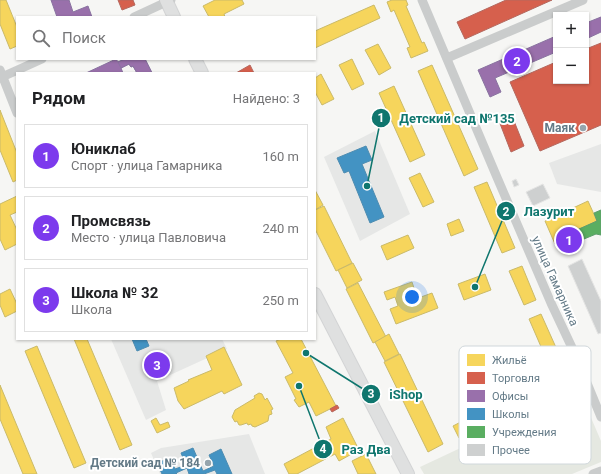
<!DOCTYPE html>
<html lang="ru">
<head>
<meta charset="utf-8">
<style>
	body { margin:0; font-family:Roboto,sans-serif; background:#f6f6f6; color:#202124 }
	.controls { position:absolute; right:12px; top:12px; display:grid; overflow:hidden; border-radius:0px; box-shadow:0 1px 3px #0004 }
	.controls button { width:36px; height:36px; display:grid; place-items:center; padding:0; border:0; border-bottom:1px solid #e0e0e0; background:#fff; color:#202124; font:20px sans-serif }
	.you { position:absolute; left:412px; top:297px; width:14px; height:14px; margin:-10px; border:3px solid #fff; border-radius:50%; background:#1a73e8; box-shadow:0 0 0 6px #1a73e833 }
	.badge { display:grid; place-items:center; width:26px; height:26px; border-radius:50%; background:#7c3aed; color:#fff; font-size:13px; font-weight:700 }
	.pin { position:absolute; translate:-50% -50%; border:2px solid #fff; box-shadow:0 1px 4px #0006 }
	.list { margin:0; padding:0; list-style:none }
	h2 { display:flex; justify-content:space-between; align-items:center; height:52px; margin:0; padding:0 16px; font-size:17px }
	h2 small { font-size:13px; font-weight:400; color:#757577 }
	.list li { display:grid; grid-template-columns:26px 1fr auto; gap:12px; align-items:center; box-sizing:border-box; height:64px; margin:0 8px 8px; padding:0 8px; border:1px solid #e0e0e0; border-radius:0px }
	.list b { display:block; font-size:15px; white-space:nowrap }
	.list p { margin:0; font-size:13px; white-space:nowrap; color:#757577 }
	.list em { font-size:13px; font-style:normal; color:#757577 }
	.icon { flex:none; width:22px; height:22px; fill:none; stroke:currentColor; stroke-width:2; stroke-linecap:round; stroke-linejoin:round }
	.map { position:relative; flex:none; width:601px; height:474px; overflow:hidden }
	.search { position:absolute; background:#fff; box-shadow:0 1px 3px #0004; left:16px; top:16px; width:300px; height:44px; display:flex; align-items:center; gap:10px; box-sizing:border-box; padding:0 14px; border-radius:0px; color:#757577; font-size:15px }
	.panel { position:absolute; background:#fff; box-shadow:0 1px 3px #0004; left:16px; top:72px; width:300px; height:268px; border-radius:0px }
	.map>svg:first-child { display:block }
	.built { fill:#e6e7e6 }
	.green { fill:#e5e8e1 }
	.homes { fill:#f6d55c; stroke:#caba69 }
	.shops { fill:#d6604d; stroke:#b4685e }
	.offices { fill:#9970ab; stroke:#8973a0 }
	.schools { fill:#4393c3; stroke:#4d8cb1 }
	.public { fill:#5aae61; stroke:#5d9e6c }
	.building { fill:#ced0d0; stroke:#e5e5e4 }
	.lines { fill:none; stroke-linecap:round; stroke-linejoin:round }
	.major-casing { stroke:#d3d4d5; stroke-width:14 }
	.minor { stroke:#cacccc; stroke-width:9 }
	.major { stroke:#dfe0e0; stroke-width:12 }
	.poi-dot { fill:#96a5ad; stroke:#fff; stroke-width:1.5 }
	.labels { text-anchor:middle; stroke-width:4; stroke-linejoin:round; paint-order:stroke }
	.poi-label { font-size:12px; font-weight:bold; fill:#637a87; stroke:#fff; text-anchor:end }
	.street-label { font-size:12px; fill:#637a87; stroke:#fff }
	.key { fill:#fff; stroke:#d0d7db; stroke-width:1 }
	.key-label { font-size:11px; fill:#637a87 }
	.leader { fill:none; stroke:#0f766e; stroke-width:1.5 }
	.callout-dot { fill:#0f766e; stroke:#fff; stroke-width:1.5 }
	.mark-label { font-size:12px; text-anchor:middle; font-weight:bold; fill:#fff }
	.callout-label { font-size:13px; text-anchor:middle; font-weight:bold; fill:#0f766e; stroke:#fff; stroke-width:4; stroke-linejoin:round; paint-order:stroke }
</style>
</head>
<body>
<div class="map">
<svg width="601" height="474" viewBox="0 0 601 474">
	<rect width="100%" height="100%" fill="#f6f6f4"/>
	<g class="built">
		<path d="M375,131L410,214L360,241L324,157Z"/>
		<path d="M601,144V192L557,184L549,163Z"/>
		<path d="M111,339H222L227,349L157,381L166,410L146,420Z"/>
		<path d="M249,434L265,474H160L151,453L161,448Z"/>
	</g>
	<path class="green" d="M580,392L601,441V462L572,474H424L420,467Z"/>
	<g class="homes">
		<path d="M0,0H6L17,27V46L10,49L0,24Z"/>
		<path d="M215,0H242L244,4L224,14L225,17H209L203,6Z"/>
		<path d="M392,0H406L408,5L406,6L422,43L424,42L428,51L411,58L407,48L410,47L394,10L391,12L387,2Z"/>
		<path d="M374,5L380,18L315,48V31Z"/>
		<path d="M378,44L391,68L379,75L365,50Z"/>
		<path d="M352,59L364,84L352,90L339,65Z"/>
		<path d="M432,65L478,169L464,176L418,71Z"/>
		<path d="M321,74L334,99L322,105L315,92V78Z"/>
		<path d="M394,86L425,155L410,162L379,93Z"/>
		<path d="M0,110L17,153V180L13,182L0,150Z"/>
		<path d="M420,173L434,202L423,207L409,178Z"/>
		<path d="M487,182L515,248L502,253L474,187Z"/>
		<path d="M315,190L323,205L315,210Z"/>
		<path d="M17,196V212L10,215L17,230V244L5,250L0,239V204Z"/>
		<path d="M588,201L597,221L573,232L577,242L561,249L558,243L555,244L545,221Z"/>
		<path d="M324,206L352,263L336,271L315,229V210Z"/>
		<path d="M459,219L464,231L451,236L447,224Z"/>
		<path d="M408,235L414,248L387,260L381,246Z"/>
		<path d="M353,263L362,280L347,288L338,270Z"/>
		<path d="M522,266L536,300L524,305L509,271Z"/>
		<path d="M485,274L491,290L464,300L458,284Z"/>
		<path d="M412,282L414,288L407,291L410,301L432,293L438,308L396,324L390,309L398,306L395,297L387,300L384,292Z"/>
		<path d="M358,283L386,337L373,343L346,289Z"/>
		<path d="M10,289L17,304V311L5,317L0,305V294Z"/>
		<path d="M541,314L571,381L558,386L529,319Z"/>
		<path d="M389,334L399,354L385,361L375,342Z"/>
		<path d="M74,339H87L132,445L120,450Z"/>
		<path d="M281,339H301L336,406L316,416L309,402L299,407L294,400L296,399L285,377L293,373L276,341Z"/>
		<path d="M37,346L86,463L74,468L25,351Z"/>
		<path d="M224,347L242,385L224,394L222,391L184,409L178,401L174,388L189,381L188,380L212,370L206,356Z"/>
		<path d="M400,354L443,444L428,452L384,362Z"/>
		<path d="M536,383L543,395L459,438L453,426Z"/>
		<path d="M0,385L37,474H23L0,419Z"/>
		<path d="M259,393L262,394L265,400L267,398L273,409L271,410L272,414L269,415L268,421L255,427L252,426L251,424L248,425L247,423L241,425H239L237,421L235,422L232,417L235,410L255,398L254,396Z"/>
		<path d="M156,418L160,425L168,422L170,427L157,433L151,421Z"/>
		<path d="M343,418L359,450L339,461L335,454L297,474H289L284,464L331,439L326,427Z"/>
		<path d="M366,454L376,474H358L352,461Z"/>
	</g>
	<g class="shops">
		<path d="M118,0H133L135,5L122,10Z"/>
		<path d="M506,0H552L465,39L457,22Z"/>
		<path d="M601,43V125L540,151L510,82L556,62V81H586V49Z"/>
		<path d="M250,65L254,73H236Z"/>
		<path d="M512,116L524,146L511,152L499,121Z"/>
		<path d="M337,405L339,408L332,412L330,409Z"/>
	</g>
	<g class="offices">
		<path d="M51,0H69L73,12L88,6L92,17H57Z"/>
		<path d="M601,17V32L586,39V23Z"/>
		<path d="M556,36V52L495,78L501,92L490,97L478,70Z"/>
		<path d="M116,59L118,62L125,59H145L152,73H137L133,66L131,67L129,64L121,68L123,73H86Z"/>
		<path d="M125,59H145L152,73H137L133,66L131,67L129,64L121,68L118,62Z"/>
	</g>
	<g class="schools">
		<path d="M366,146L372,160L362,164L384,217L370,223L349,171L344,173L337,158Z"/>
		<path d="M132,339H146L149,346L137,351Z"/>
		<path d="M193,448L203,471L214,466L209,455L221,449L232,474H217L215,470L204,474H189L187,468L176,473L177,474H162L157,463L170,458L175,469L186,465L181,453Z"/>
	</g>
	<path class="public" d="M601,210V235L596,234L584,239L579,229L597,221L594,213Z"/>
	<g class="building">
		<path d="M516,179L519,185L514,187L512,181Z"/>
		<path d="M543,184L550,198L533,206L526,192Z"/>
		<path d="M582,259L601,301V333L598,334L568,266Z"/>
	</g>
	<g class="lines">
		<g class="major-casing">
			<g id="major">
				<path d="M166,0L174,17"/>
				<path d="M195,59L202,73"/>
				<path d="M315,294L408,474"/>
			</g>
		</g>
		<g class="minor">
			<path d="M422,0L496,175L551,303L575,354L601,417"/>
			<path d="M134,17L171,0"/>
			<path d="M447,58L583,0"/>
			<path d="M0,70L17,113"/>
			<path d="M0,78L42,59"/>
			<path d="M593,474L601,471"/>
		</g>
		<use href="#major" class="major"/>
	</g>
	<g class="poi-dot">
		<circle cx="583" cy="128" r="4"/>
		<circle cx="208" cy="463" r="4"/>
	</g>
	<g class="labels">
		<g class="poi-label">
			<text x="575" y="132">Маяк</text>
			<text x="200" y="467">Детский сад № 184</text>
		</g>
		<g class="street-label">
			<text transform="translate(555 281) rotate(66)" y="4">улица Гамарника</text>
		</g>
	</g>
	<rect x="459" y="346" width="132" height="118" rx="6" class="key"/>
	<rect x="467" y="354" width="18" height="12" fill="#f6d55c"/>
	<rect x="467" y="372" width="18" height="12" fill="#d6604d"/>
	<rect x="467" y="390" width="18" height="12" fill="#9970ab"/>
	<rect x="467" y="408" width="18" height="12" fill="#4393c3"/>
	<rect x="467" y="426" width="18" height="12" fill="#5aae61"/>
	<rect x="467" y="444" width="18" height="12" fill="#ced0d0"/>
	<g class="key-label">
		<text x="492" y="364">Жильё</text>
		<text x="492" y="382">Торговля</text>
		<text x="492" y="400">Офисы</text>
		<text x="492" y="418">Школы</text>
		<text x="492" y="436">Учреждения</text>
		<text x="492" y="454">Прочее</text>
	</g>
	<path class="leader" d="M367 186L381 118M475 287L506 211M306 353L371 394M299 386L323 449"/>
	<g class="callout-dot">
		<circle cx="367" cy="186" r="4"/>
		<circle cx="475" cy="287" r="4"/>
		<circle cx="306" cy="353" r="4"/>
		<circle cx="299" cy="386" r="4"/>
		<circle cx="381" cy="118" r="10"/>
		<circle cx="506" cy="211" r="10"/>
		<circle cx="371" cy="394" r="10"/>
		<circle cx="323" cy="449" r="10"/>
	</g>
	<g class="mark-label">
		<text x="381" y="122">1</text>
		<text x="506" y="216">2</text>
		<text x="371" y="398">3</text>
		<text x="323" y="453">4</text>
	</g>
	<g class="callout-label">
		<text x="457" y="123">Детский сад №135</text>
		<text x="549" y="216">Лазурит</text>
		<text x="406" y="399">iShop</text>
		<text x="366" y="454">Раз Два</text>
	</g>
</svg>
<div class="controls">
<button>+</button>
<button>−</button>
</div>
<div class="you"></div>
<div class="pin badge" style="left:569px;top:240px">1</div>
<div class="pin badge" style="left:517px;top:61px">2</div>
<div class="pin badge" style="left:157px;top:365px">3</div>
<div class="search"><svg class="icon" aria-label="search" viewBox="0 0 24 24"><circle cx="10" cy="10" r="6"/><path d="M15 15l6 6"/></svg>Поиск</div>
<section class="panel">
<h2>Рядом<small>Найдено: 3</small></h2>
<ul class="list">
<li><span class="badge">1</span><div><b>Юниклаб</b><p>Спорт · улица Гамарника</p></div><em>160 m</em></li>
<li><span class="badge">2</span><div><b>Промсвязь</b><p>Место · улица Павловича</p></div><em>240 m</em></li>
<li><span class="badge">3</span><div><b>Школа № 32</b><p>Школа</p></div><em>250 m</em></li>
</ul>
</section>
</div>
</body>
</html>
